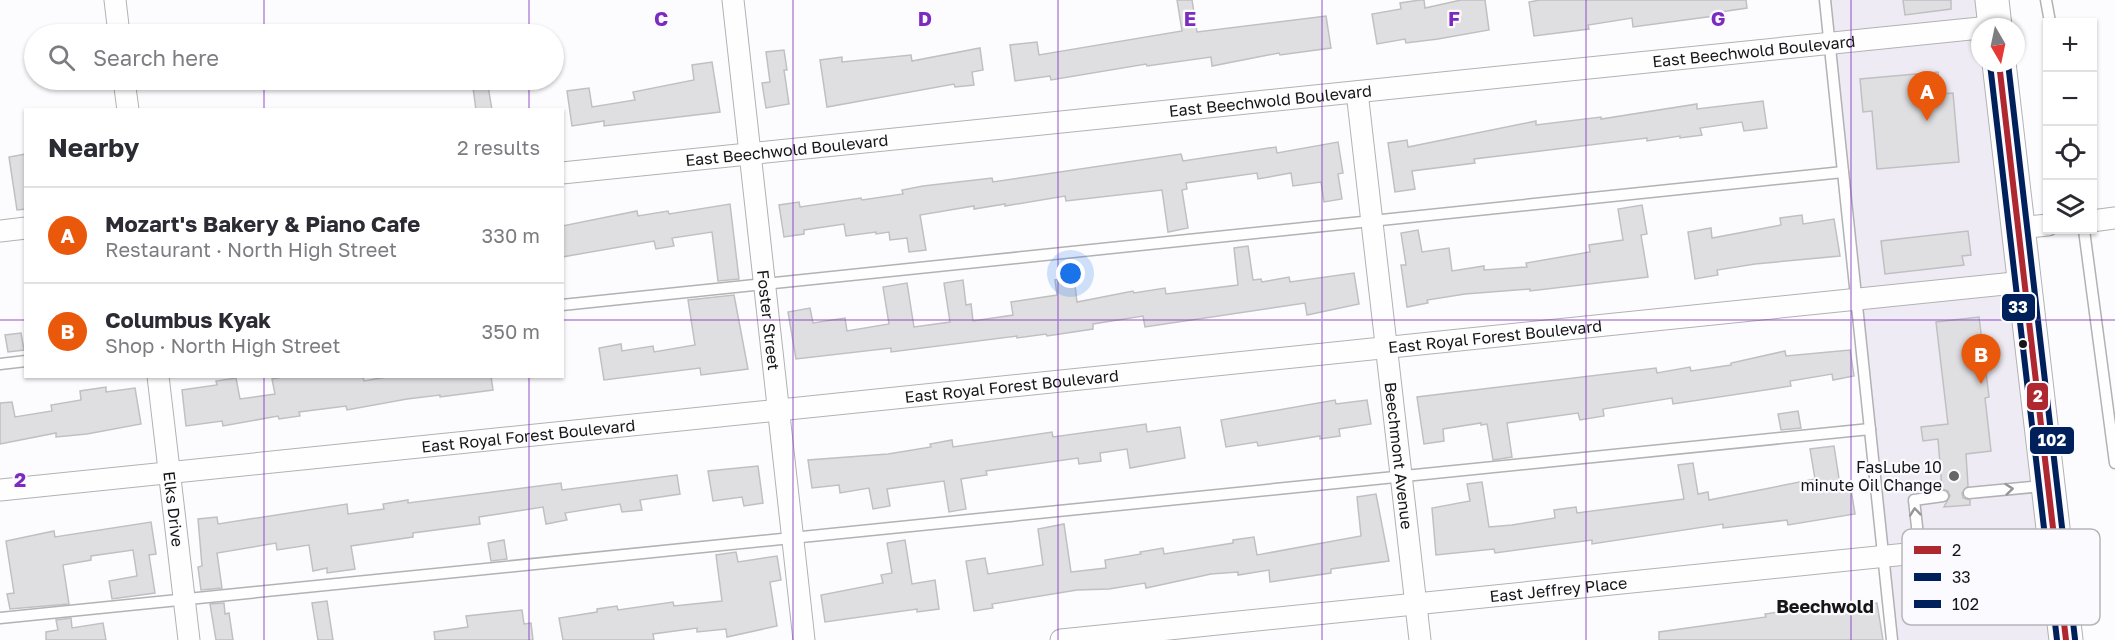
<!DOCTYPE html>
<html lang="en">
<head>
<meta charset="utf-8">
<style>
	body { margin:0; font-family:"Golos Text",sans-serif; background:#f7f7f7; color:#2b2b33 }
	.controls { position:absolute; right:18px; top:18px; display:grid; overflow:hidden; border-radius:0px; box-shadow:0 2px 4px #0004 }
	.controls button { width:54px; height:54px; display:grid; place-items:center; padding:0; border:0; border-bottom:2px solid #e1e1e2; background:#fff; color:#2b2b33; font:30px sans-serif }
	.compass { position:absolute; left:1971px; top:18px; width:54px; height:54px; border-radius:50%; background:#fff; box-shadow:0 2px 4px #0004; rotate:171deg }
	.you { position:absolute; left:1071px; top:274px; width:21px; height:21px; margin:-15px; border:4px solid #fff; border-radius:50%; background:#1a73e8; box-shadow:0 0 0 9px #1a73e833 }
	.badge { display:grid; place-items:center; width:39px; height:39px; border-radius:50%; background:#ea580c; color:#fff; font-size:20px; font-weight:700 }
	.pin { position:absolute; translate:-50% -50px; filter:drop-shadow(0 2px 3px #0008) }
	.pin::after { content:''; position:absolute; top:32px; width:21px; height:18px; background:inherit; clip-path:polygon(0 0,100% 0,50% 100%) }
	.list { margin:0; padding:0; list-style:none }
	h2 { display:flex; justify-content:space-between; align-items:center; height:78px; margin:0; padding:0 24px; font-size:26px }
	h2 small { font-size:20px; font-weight:400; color:#7c7c81 }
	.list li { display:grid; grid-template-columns:39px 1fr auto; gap:18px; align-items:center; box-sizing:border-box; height:96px; padding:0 24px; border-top:2px solid #e1e1e2 }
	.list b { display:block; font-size:22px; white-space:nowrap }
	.list p { margin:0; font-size:20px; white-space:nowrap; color:#7c7c81 }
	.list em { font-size:20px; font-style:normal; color:#7c7c81 }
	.icon { flex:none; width:33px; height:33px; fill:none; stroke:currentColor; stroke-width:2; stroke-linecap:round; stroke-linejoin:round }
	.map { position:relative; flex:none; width:2115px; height:640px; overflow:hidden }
	.search { position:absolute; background:#fff; box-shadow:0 2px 4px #0004; left:24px; top:24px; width:540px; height:66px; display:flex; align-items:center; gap:15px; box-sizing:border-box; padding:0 21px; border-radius:33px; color:#7c7c81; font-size:22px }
	.panel { position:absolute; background:#fff; box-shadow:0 2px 4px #0004; left:24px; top:108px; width:540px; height:270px; border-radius:0px }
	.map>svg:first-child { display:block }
	.built { fill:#eeebf4 }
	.building { fill:#dfdfe2; stroke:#c0c0c3; stroke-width:1.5 }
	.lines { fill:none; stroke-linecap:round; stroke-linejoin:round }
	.service-casing { stroke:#b2b1b3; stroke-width:13 }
	.minor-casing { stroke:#b2b1b3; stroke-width:23 }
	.primary-casing { stroke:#b2b1b3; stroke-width:35 }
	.service { stroke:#fffeff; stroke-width:10 }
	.minor { stroke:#fffeff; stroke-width:21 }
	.primary { stroke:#fffeff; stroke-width:33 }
	.bus-1-casing { stroke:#fbfaff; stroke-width:10 }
	.bus-2-casing { stroke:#fbfaff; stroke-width:10 }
	.bus-3-casing { stroke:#fbfaff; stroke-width:10 }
	.bus-1 { stroke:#af272f; stroke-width:6 }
	.bus-2 { stroke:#00205b; stroke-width:6 }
	.bus-3 { stroke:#00205b; stroke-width:6 }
	.oneway { stroke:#969597 }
	.grid { fill:none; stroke:#7b2cbf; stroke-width:1.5; stroke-opacity:0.55 }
	.bus-dot { fill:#161517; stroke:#fbfaff; stroke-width:2 }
	.poi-dot { fill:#666668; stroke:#fbfaff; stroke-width:2 }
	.labels { text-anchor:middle; stroke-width:4.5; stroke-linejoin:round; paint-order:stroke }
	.street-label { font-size:16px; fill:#161517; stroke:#fbfaff }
	.poi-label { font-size:16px; fill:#161517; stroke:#fbfaff; text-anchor:end }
	.neighbourhood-label { font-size:18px; font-weight:bold; fill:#161517; stroke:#fbfaff }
	.key { fill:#fbfaff; stroke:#b6b5b9; stroke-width:1.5 }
	.key-label { font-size:16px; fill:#161517 }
	.grid-label { font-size:20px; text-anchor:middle; font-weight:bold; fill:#7b2cbf; stroke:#fbfaff; stroke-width:4.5; stroke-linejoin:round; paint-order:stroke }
	.line-badge { stroke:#fbfaff; stroke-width:2 }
	.badge-label { font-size:16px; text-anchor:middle; font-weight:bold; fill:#fff }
</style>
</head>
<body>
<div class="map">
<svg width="2115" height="640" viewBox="0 0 2115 640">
	<rect width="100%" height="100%" fill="#fcfbfe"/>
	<path class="built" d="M1825,0H1994L1980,27V63H2001L2067,640H1892Z"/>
	<g class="building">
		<path d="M1177,0H1192L1197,32L1326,16L1331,48L1280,55L1279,53L1212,66L1211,57L1147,66L1146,64L1051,80L1050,76L1015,81L1010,45L1037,42L1039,55L1182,31Z"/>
		<path d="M1420,0H1424L1425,8L1461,0H1485L1489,30L1438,39L1406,43L1405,39L1377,44L1372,14L1401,9L1400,3Z"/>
		<path d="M1540,0H1746L1747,8L1714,13V16L1633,27L1632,18L1588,25L1589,29L1534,36L1529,2Z"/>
		<path d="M1903,0H1951V9L1905,15Z"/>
		<path d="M980,48L983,70L972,72L974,85L955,87L954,84L827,107L820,60L842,57V62L911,55L912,61Z"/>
		<path d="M784,50L787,70H784L789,104L766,108L762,83L770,82L766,52Z"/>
		<path d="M712,62L720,112L604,126V121L572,126L567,91L589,88L592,107L635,100L633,92L694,80L692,65Z"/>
		<path d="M1938,72L1940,94L1953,93L1959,162L1877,169L1872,111L1863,112L1860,79Z"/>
		<path d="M472,80H487L492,110H476Z"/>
		<path d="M1763,101L1767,128L1744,131L1742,122L1700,128L1702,135L1680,138V136L1647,141V138L1474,159L1475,163L1412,171L1415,189L1395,192L1388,143L1407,140L1408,147L1536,121V125L1601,117V119L1697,104V109Z"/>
		<path d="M1338,142L1343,173L1338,174L1342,199L1324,202L1321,182L1293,186L1291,173L1258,179L1257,173L1186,183L1187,189L1182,190L1188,228L1168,232L1162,190L1066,201L1065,196L1005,206V204L974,209V206L920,215L926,250L909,252L907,238L890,240L889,232L876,234V232L846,236L844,224L804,230V234L784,237L779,205L799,202L800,207L861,198L862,200L903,194L902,190L923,186L992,178L993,182L1181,154L1183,161L1276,147L1277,153Z"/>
		<path d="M26,154V209L17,210L9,157Z"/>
		<path d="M730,204L739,279L718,281L712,232L672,238L674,246L656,249L654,241L562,257V226L637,211L638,216L668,211L669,214Z"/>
		<path d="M1642,205L1647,234L1641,235L1648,277L1530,291V289L1465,294L1427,300L1428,303L1407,307L1401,265H1406L1401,233L1418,230L1422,252L1449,248L1452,271L1484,266V270L1527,267L1526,263L1590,252L1589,245L1623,240L1618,209Z"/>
		<path d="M1802,215L1803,224L1834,219L1840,256L1755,264L1717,270L1718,275L1695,279L1688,232L1711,228L1712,238L1781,225L1780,218Z"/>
		<path d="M1968,231L1971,255L1962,256L1964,265L1885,274L1881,241Z"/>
		<path d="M1248,246L1253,280L1261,279L1262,282L1289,277L1290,282L1354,273L1359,304L1307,315L1305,303L1145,327L1143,316L1093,324V329L1047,336L1046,334L1017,338V336L891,352V348L796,359L788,312L810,308L813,323L845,318L847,331L889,324L883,287L907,283L914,327L950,322L944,283L963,280L966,305L971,304L973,321L1013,315L1011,302L1057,295L1055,280L1074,277L1077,302L1133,291L1134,293L1165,288L1166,294L1238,285L1234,248Z"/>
		<path d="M734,295L748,369L701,375L700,368L604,380L599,348L621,344L622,351L653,346L654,352L695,345L688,300Z"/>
		<path d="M1979,317L1989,397L1985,398L1991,451L1966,454L1968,486L1962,493L1963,498L1970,500V505L1944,507L1950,496L1948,491L1942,489L1938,439L1923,441L1921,427L1948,424L1936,322Z"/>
		<path d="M21,333L24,350L8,352L5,335Z"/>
		<path d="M1850,350L1854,376L1833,380L1832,374L1790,381L1791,386L1673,404L1672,398L1603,409L1604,416L1580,420L1578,413L1507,423L1512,457L1493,460L1487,424L1481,425V423L1443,429L1444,441L1424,444L1417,397L1656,368L1657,373L1690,367L1691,371L1731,365V363L1785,351L1786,356Z"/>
		<path d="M287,376H363L364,381L392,376H491L493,390L440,397V395L407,399L347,410L346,406L299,412L300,416L279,419L278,416L223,426L222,421L186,426L182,390L217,385L216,381L236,378L240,399L275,394L272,379Z"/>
		<path d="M106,387V392L135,388L141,424L87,434L56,437V433L0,444V403L12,402L15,417L52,411L51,405L81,400L80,391Z"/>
		<path d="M1335,400L1336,404L1367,400L1371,424L1339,429L1340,436L1320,439V436L1258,446L1257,442L1226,447L1221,420Z"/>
		<path d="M1798,411L1801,428L1781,430L1778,414Z"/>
		<path d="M1146,424L1147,432L1180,427L1185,458L1130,468L1127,449L1100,453L1101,461L1079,464L1078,458L986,471L987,475L961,479L966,509L949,512L944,481L887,489L890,506L873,509L869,488L840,493L839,485L812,488L808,460L888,454L931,447L930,444L952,440L953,447L1052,432L1053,437Z"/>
		<path d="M1834,446L1840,485L1850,483L1855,514L1788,525L1787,520L1723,528V524L1592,544V540L1495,553L1494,549L1436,555L1432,508L1470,501L1467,484L1482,482L1489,527L1512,525L1555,518L1554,510L1576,507L1577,513L1684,499L1678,465L1693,463L1698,494L1708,492L1709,500L1815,479L1810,449Z"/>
		<path d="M758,466L763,503L744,506L742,497L713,501L708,471Z"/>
		<path d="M677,475L680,494L640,500L642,510L622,512L620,504L565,513L567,520L546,524L543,507L479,517L480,524L413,533V537L351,546L355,569L327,573V568L313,571L309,545L277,550L276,543L217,553L222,588L201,590L198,567L202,566L198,519L217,517L218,524L347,504L348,514L384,509L383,504L408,500V503L561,483L562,490Z"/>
		<path d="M1376,494L1389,561L1331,569V573L1270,582L1269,570L1238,575V572L1211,574L1146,588L1145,583L1109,589L1077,590L992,604L993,608L974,611L966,561L985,558L988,574L1043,565L1038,529L1064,524L1071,572L1106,568L1105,560L1141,554L1140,552L1163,548L1164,554L1233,543V540L1254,537L1257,555L1361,536L1357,497Z"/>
		<path d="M151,522L156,554L149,555L155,593L112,599L109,581L137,576L133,550L91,556V560L63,565L69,604L10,609L7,594L14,593L6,541L54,531L55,537Z"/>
		<path d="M504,540L507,559L491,561L488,543Z"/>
		<path d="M905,540L912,584L935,580L939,609L917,612V609L825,622L821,595L883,583L881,575L892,573L887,543Z"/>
		<path d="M736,552L738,562L777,556L781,580L770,582L777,626L727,637L726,629L697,632V628L653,634L654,640H563L559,618L597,612V609L617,606L618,610L673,602L674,606L722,601L716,555Z"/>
		<path d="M327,601L333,640H318L312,603Z"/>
		<path d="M224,603L225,614L229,613L233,640H216L210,604Z"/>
		<path d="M1877,603L1883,640H1659V632L1766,617L1765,614L1785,611V613L1819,608V611Z"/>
		<path d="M522,610L524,624L531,623L533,640H435L434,632L468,627L466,616Z"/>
		<path d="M71,618L72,628L103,623L106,640H46V632L58,630L56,620Z"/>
	</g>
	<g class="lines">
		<g class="service-casing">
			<g id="service">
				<path d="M1825,0L1892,640"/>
				<path d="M2046,0L2050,22"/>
				<path d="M2084,230L2115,463"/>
				<path d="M562,305L1843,172"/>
				<path d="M0,364L26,361"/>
				<path d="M1969,493L2043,486"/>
				<path d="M1920,553L1914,500L1943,496"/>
				<path d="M0,618L1870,429"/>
			</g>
		</g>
		<g class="minor-casing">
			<g id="minor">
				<path d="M115,0L119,34"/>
				<path id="s1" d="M733,0L804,640"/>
				<path d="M124,80L128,110"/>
				<path id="s2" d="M1357,92L1420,640"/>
				<path id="s3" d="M562,173L1980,28"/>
				<path d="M2092,221L2115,218"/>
				<path d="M2018,228L2048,225"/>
				<path d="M0,231L26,228"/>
				<path id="s4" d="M158,376L189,640"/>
				<path id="s5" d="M0,490L2024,282"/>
				<path id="s6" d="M1061,640L2054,539"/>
			</g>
		</g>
		<g class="primary-casing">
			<g id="primary">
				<path d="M1992,0L1995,27"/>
				<path d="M1999,63L2066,640"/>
			</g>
		</g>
		<use href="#service" class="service"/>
		<use href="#minor" class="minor"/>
		<use href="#primary" class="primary"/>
		<g class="bus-1-casing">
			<path id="bus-1" d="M1999,63L2066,640"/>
		</g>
		<g class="bus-2-casing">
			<path id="bus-2" d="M1990,64L2057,640"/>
		</g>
		<g class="bus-3-casing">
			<path id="bus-3" d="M2008,63L2075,639"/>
		</g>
		<use href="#bus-1" class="bus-1"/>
		<use href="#bus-2" class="bus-2"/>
		<use href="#bus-3" class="bus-3"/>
	</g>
	<defs><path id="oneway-chevron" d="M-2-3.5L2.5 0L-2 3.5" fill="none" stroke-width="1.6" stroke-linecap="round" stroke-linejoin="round" transform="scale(1.5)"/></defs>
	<g class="oneway">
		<use href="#oneway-chevron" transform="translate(2009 489) rotate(-6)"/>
		<use href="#oneway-chevron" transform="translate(1915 512) rotate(-96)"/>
	</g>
	<path class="grid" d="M264,0V34M529,0V34M793,0V640M1058,0V640M1322,0V640M1586,0V640M1851,0V640M264,80V110M529,80V110M0,320H26M562,320H2115M264,376V640M529,376V640"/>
	<circle class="bus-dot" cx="2023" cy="344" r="5"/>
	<circle class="poi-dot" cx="1954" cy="476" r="6"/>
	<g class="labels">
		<g class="street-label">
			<text dy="6" stroke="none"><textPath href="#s3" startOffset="1198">East Beechwold Boulevard</textPath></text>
			<text dy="6" stroke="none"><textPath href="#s3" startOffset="712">East Beechwold Boulevard</textPath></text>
			<text dy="6" stroke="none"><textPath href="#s3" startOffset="226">East Beechwold Boulevard</textPath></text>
			<text dy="6" stroke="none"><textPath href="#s1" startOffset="322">Foster Street</textPath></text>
			<text dy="6" stroke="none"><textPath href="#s5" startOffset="1503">East Royal Forest Boulevard</textPath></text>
			<text dy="6" stroke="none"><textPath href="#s5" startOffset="1017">East Royal Forest Boulevard</textPath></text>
			<text dy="6" stroke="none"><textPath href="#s5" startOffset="531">East Royal Forest Boulevard</textPath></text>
			<text dy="6" stroke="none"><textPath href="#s2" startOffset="366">Beechmont Avenue</textPath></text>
			<text dy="6" stroke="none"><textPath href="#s4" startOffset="134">Elks Drive</textPath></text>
			<text dy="6" stroke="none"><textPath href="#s6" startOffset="500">East Jeffrey Place</textPath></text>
		</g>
		<g class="poi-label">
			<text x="1942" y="473">FasLube 10<tspan x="1942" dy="18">minute Oil Change</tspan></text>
		</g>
		<g class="neighbourhood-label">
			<text x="1825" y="613">Beechwold</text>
		</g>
	</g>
	<rect x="1902" y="529" width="198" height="96" rx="9" class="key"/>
	<rect x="1914" y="546" width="27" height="8" fill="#af272f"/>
	<rect x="1914" y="573" width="27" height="8" fill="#00205b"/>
	<rect x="1914" y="600" width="27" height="8" fill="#00205b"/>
	<g class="key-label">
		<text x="1952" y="556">2</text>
		<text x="1952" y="583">33</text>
		<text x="1952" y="610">102</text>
	</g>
	<g class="grid-label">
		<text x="661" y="26">C</text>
		<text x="925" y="26">D</text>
		<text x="1190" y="26">E</text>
		<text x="1454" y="26">F</text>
		<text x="1718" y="26">G</text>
		<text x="20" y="487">2</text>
	</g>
	<g class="line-badge">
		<rect x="2001" y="293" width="35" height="29" rx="6" fill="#00205b"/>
		<rect x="2026" y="382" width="23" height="29" rx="6" fill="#af272f"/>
		<rect x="2029" y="426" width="46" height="29" rx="6" fill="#00205b"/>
	</g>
	<g class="badge-label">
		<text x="2018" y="313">33</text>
		<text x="2038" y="402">2</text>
		<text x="2052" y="446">102</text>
	</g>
</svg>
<div class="controls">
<button>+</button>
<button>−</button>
<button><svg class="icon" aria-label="locate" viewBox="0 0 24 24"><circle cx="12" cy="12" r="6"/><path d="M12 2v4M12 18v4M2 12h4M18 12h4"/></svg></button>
<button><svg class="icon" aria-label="layers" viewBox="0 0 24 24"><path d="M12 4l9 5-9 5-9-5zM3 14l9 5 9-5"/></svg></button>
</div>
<svg class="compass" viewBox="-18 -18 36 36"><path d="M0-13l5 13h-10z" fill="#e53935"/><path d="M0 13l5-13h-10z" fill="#7c7c81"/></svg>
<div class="you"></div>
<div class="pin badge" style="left:1927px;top:121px">A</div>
<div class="pin badge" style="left:1981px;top:384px">B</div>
<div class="search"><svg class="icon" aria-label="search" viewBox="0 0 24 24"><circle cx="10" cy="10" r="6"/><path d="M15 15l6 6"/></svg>Search here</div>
<section class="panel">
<h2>Nearby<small>2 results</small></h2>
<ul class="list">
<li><span class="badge">A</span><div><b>Mozart's Bakery &amp; Piano Cafe</b><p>Restaurant · North High Street</p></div><em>330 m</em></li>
<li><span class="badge">B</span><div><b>Columbus Kyak</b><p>Shop · North High Street</p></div><em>350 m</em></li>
</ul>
</section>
</div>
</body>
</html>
